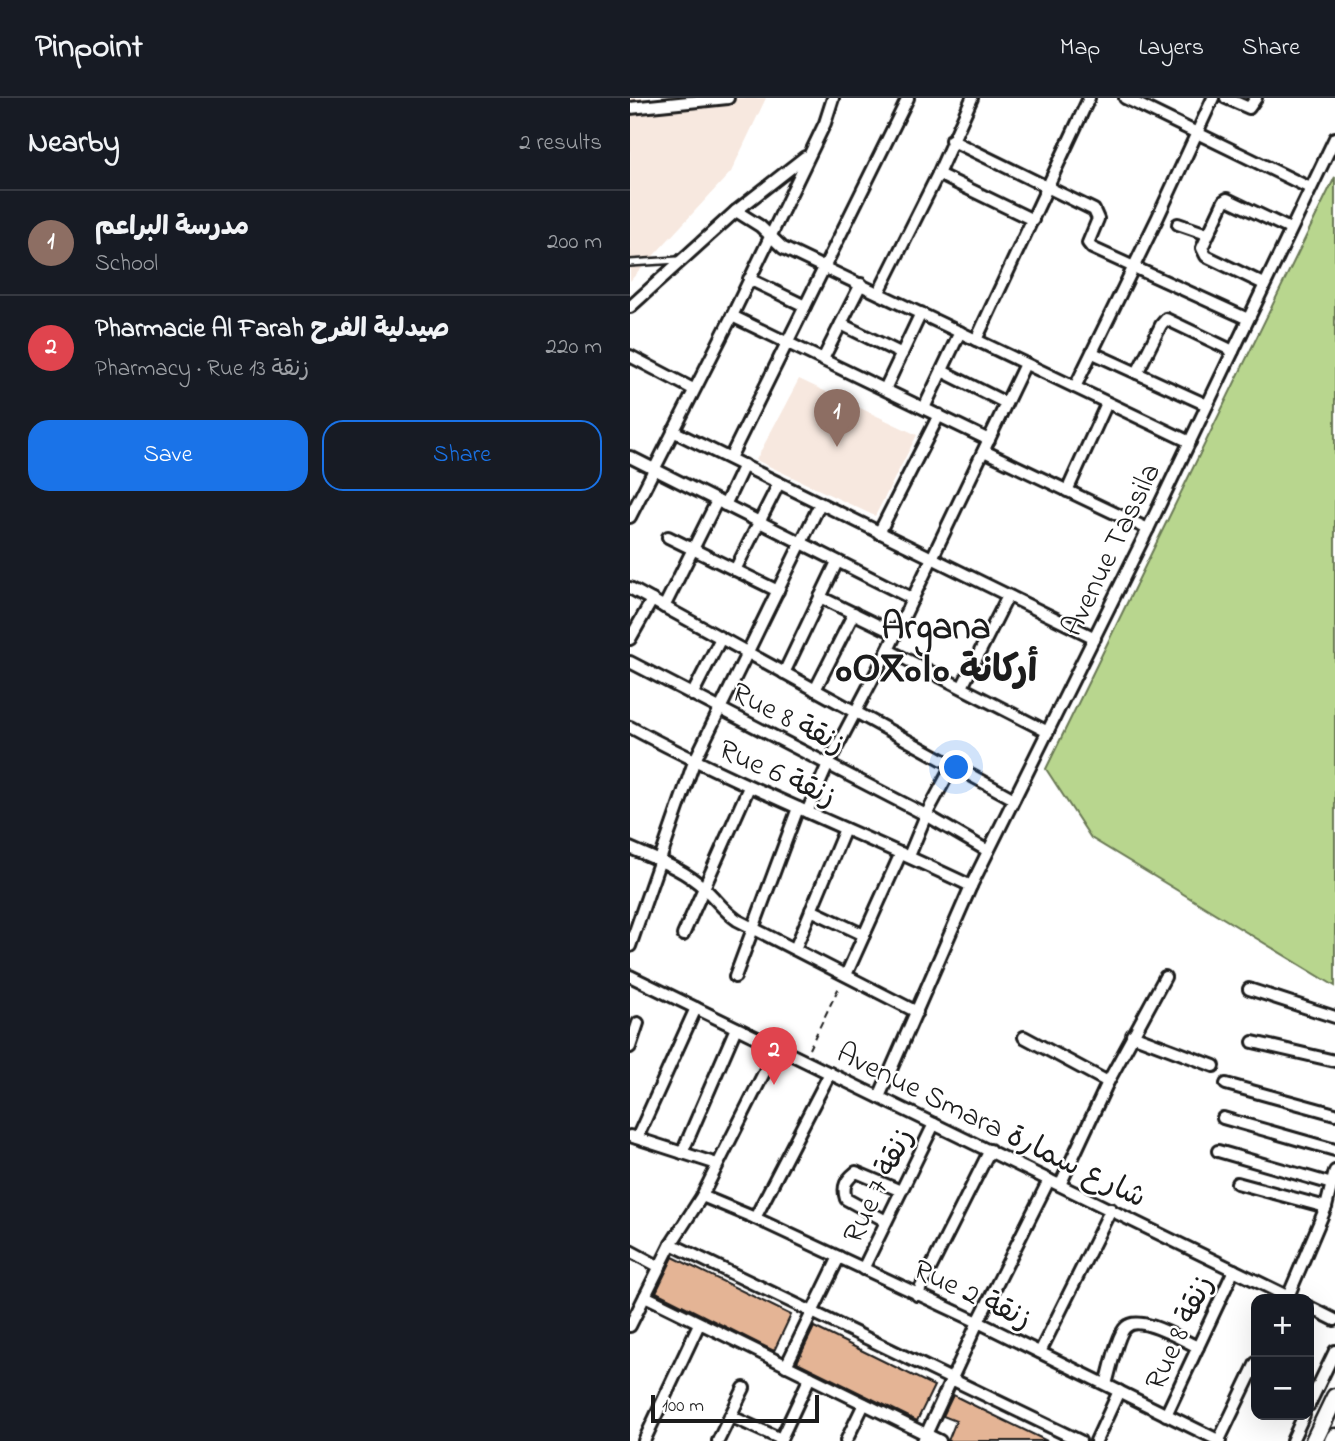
<!DOCTYPE html>
<html lang="en">
<head>
<meta charset="utf-8">
<style>
	body { margin:0; font-family:"Indie Flower","Playpen Sans Arabic","Noto Sans Tifinagh",sans-serif; background:#242831; color:#f1f3f6 }
	.controls { position:absolute; right:21px; bottom:21px; display:grid; overflow:hidden; border-radius:14px; box-shadow:0 7px 28px #0002 }
	.controls button { width:63px; height:63px; display:grid; place-items:center; padding:0; border:0; border-bottom:2px solid #363941; background:#171b24; color:#f1f3f6; font:35px sans-serif }
	.scale { position:absolute; left:21px; bottom:18px; width:168px; box-sizing:border-box; padding-left:7px; border:4px solid #1c1c1c; border-top:0; font-size:19px; line-height:24px; white-space:nowrap; color:#1c1c1c; -webkit-text-stroke:5px #fff; paint-order:stroke }
	.you { position:absolute; left:327px; top:670px; width:24px; height:24px; margin:-18px; border:5px solid #fff; border-radius:50%; background:#1a73e8; box-shadow:0 0 0 10px #1a73e833 }
	.badge { display:grid; place-items:center; width:46px; height:46px; border-radius:50%; background:#1a73e8; color:#fff; font-size:23px; font-weight:700 }
	.pin { position:absolute; translate:-50% -58px; filter:drop-shadow(0 2px 4px #0008) }
	.pin::after { content:''; position:absolute; top:37px; width:24px; height:21px; background:inherit; clip-path:polygon(0 0,100% 0,50% 100%) }
	.list { margin:0; padding:0; list-style:none }
	h2 { display:flex; justify-content:space-between; align-items:center; height:91px; margin:0; padding:0 28px; font-size:30px }
	h2 small { font-size:23px; font-weight:400; color:#9ea1a6 }
	.list li { display:grid; grid-template-columns:46px 1fr auto; gap:21px; align-items:center; box-sizing:border-box; height:105px; padding:0 28px; border-top:2px solid #363941 }
	.list b { display:block; font-size:26px; white-space:nowrap }
	.list p { margin:0; font-size:23px; white-space:nowrap; color:#9ea1a6 }
	.list em { font-size:23px; font-style:normal; color:#9ea1a6 }
	.actions { display:flex; gap:14px; padding:21px 28px }
	.actions a { flex:1; padding:16px 0; border:2px solid #1a73e8; border-radius:21px; text-align:center; font-size:24px; color:#1a73e8 }
	.actions .main { background:#1a73e8; color:#fff }
	.map { position:relative; flex:none; width:705px; height:1343px; overflow:hidden }
	header { display:flex; align-items:center; gap:42px; box-sizing:border-box; height:98px; padding:0 35px; background:#171b24; border-bottom:2px solid #363941 }
	header strong { font-size:33px }
	nav { display:flex; gap:38px; margin-inline-start:auto; font-size:24px }
	main { display:flex }
	aside { flex:1; background:#171b24 }
	.map>svg:first-child { display:block }
	.built { fill:#f7e8df }
	.green { fill:#b8d68e; stroke:#6a7955; stroke-width:2 }
	.building { fill:#e4b495; stroke:#1c1c1c; stroke-width:2 }
	.lines { fill:none; stroke-linecap:round; stroke-linejoin:round }
	.service-casing { stroke:#1c1c1c; stroke-width:10 }
	.minor-casing { stroke:#1c1c1c; stroke-width:16 }
	.primary-casing { stroke:#1c1c1c; stroke-width:21 }
	.path { stroke:#1c1c1c; stroke-width:2; stroke-dasharray:7 5; stroke-linecap:butt }
	.service { stroke:#fff; stroke-width:5 }
	.minor { stroke:#fff; stroke-width:10 }
	.primary { stroke:#fff; stroke-width:16 }
	.labels { text-anchor:middle; stroke-width:5; stroke-linejoin:round; paint-order:stroke }
	.street-label { font-size:30px; fill:#1c1c1c; stroke:#fff }
	.district-label { font-size:37px; font-weight:bold; fill:#1c1c1c; stroke:#fff }
</style>
</head>
<body>
<header>
<strong>Pinpoint</strong>
<nav><a>Map</a><a>Layers</a><a>Share</a></nav>
</header>
<main>
<aside>
<h2>Nearby<small>2 results</small></h2>
<ul class="list">
<li><span class="badge" style="background:#8d6e63">1</span><div><b>مدرسة البراعم</b><p>School</p></div><em>200 m</em></li>
<li><span class="badge" style="background:#e0444e">2</span><div><b>Pharmacie Al Farah صيدلية الفرح</b><p>Pharmacy · Rue 13 زنقة</p></div><em>220 m</em></li>
</ul>
<div class="actions"><a class="main">Save</a><a>Share</a></div>
</aside>
<div class="map">
<svg width="705" height="1343" viewBox="0 0 705 1343">
	<rect width="100%" height="100%" fill="#fff"/>
	<filter id="ink" filterUnits="userSpaceOnUse"><feTurbulence type="fractalNoise" baseFrequency=".0143" numOctaves="2"/><feDisplacementMap in="SourceGraphic" scale="14" xChannelSelector="R" yChannelSelector="G"/><feConvolveMatrix kernelMatrix="1 2 1 2 8 2 1 2 1" color-interpolation-filters="sRGB"/></filter>
	<g filter="url(#ink)">
		<g class="built">
			<path d="M0,0H136L101,74L0,183Z"/>
			<path d="M169,281L287,337L245,418L126,362Z"/>
		</g>
		<path class="green" d="M705,79V888L461,740L416,671Z"/>
		<g class="building">
			<path d="M43,1159L161,1217L144,1253L26,1194Z"/>
			<path d="M184,1229L304,1288L287,1323L167,1264Z"/>
			<path d="M323,1297L357,1314L417,1343H318L326,1323L313,1318Z"/>
		</g>
		<g class="lines">
			<g class="service-casing">
				<path id="service" d="M0,165L48,162"/>
			</g>
			<g class="minor-casing">
				<g id="minor">
					<path d="M495,0L680,90"/>
					<path d="M596,0L619,10L626,0"/>
					<path d="M0,10L98,0"/>
					<path d="M321,42L464,112L468,121L458,145L462,150L618,221"/>
					<path d="M308,76L403,122"/>
					<path d="M106,113L130,128L153,150L560,344"/>
					<path d="M548,126L577,136"/>
					<path d="M119,181L175,208"/>
					<path d="M634,186L576,158L572,150L594,103L597,101L660,131"/>
					<path d="M249,194L308,76L342,0"/>
					<path d="M0,209L106,113L175,59"/>
					<path d="M102,218L359,342"/>
					<path d="M211,226L272,256"/>
					<path d="M346,242L459,0"/>
					<path d="M463,255L577,307"/>
					<path d="M0,258L63,291"/>
					<path d="M193,261L231,186"/>
					<path d="M312,273L376,305"/>
					<path d="M507,275L531,227L536,221L603,253"/>
					<path d="M445,289L528,119L583,0"/>
					<path d="M255,291L291,215"/>
					<path d="M294,310L330,234"/>
					<path d="M43,333L465,540"/>
					<path d="M354,353L518,431"/>
					<path d="M0,359L283,501"/>
					<path d="M100,360L278,0"/>
					<path d="M437,393L477,305"/>
					<path d="M95,407L114,367"/>
					<path d="M0,419L102,218L195,25L203,0"/>
					<path d="M249,435L309,317"/>
					<path d="M38,439L148,493"/>
					<path d="M105,472L149,385"/>
					<path d="M0,490L384,701"/>
					<path d="M190,499L266,536"/>
					<path d="M34,509L87,403"/>
					<path d="M0,541L22,502"/>
					<path d="M258,552L418,634"/>
					<path d="M0,564L296,717L358,753"/>
					<path d="M154,575L207,464"/>
					<path d="M332,589L378,498"/>
					<path d="M185,592L224,515"/>
					<path d="M62,597L91,540"/>
					<path d="M0,629C111,689 228,734 341,788"/>
					<path d="M177,714L198,666L258,552L395,266"/>
					<path d="M0,750C25,761 54,771 75,791C86,801 94,813 107,822L287,914"/>
					<path d="M279,758L296,717L323,667"/>
					<path d="M181,812L234,837"/>
					<path d="M53,837L119,689"/>
					<path d="M0,848L64,664L190,406"/>
					<path d="M165,851L215,731"/>
					<path d="M216,877L271,755"/>
					<path d="M0,878L663,1201"/>
					<path d="M105,879L168,710"/>
					<path d="M619,891L705,919"/>
					<path d="M502,937L584,968"/>
					<path d="M394,939L478,984"/>
					<path d="M623,944L705,963"/>
					<path d="M0,949L8,925"/>
					<path d="M596,986L705,1016"/>
					<path d="M249,999L341,788L518,431L705,40"/>
					<path d="M593,1020L705,1052"/>
					<path d="M0,1038L87,1066"/>
					<path d="M7,1040L66,910"/>
					<path d="M588,1053L702,1086"/>
					<path d="M52,1055L106,930"/>
					<path d="M607,1085L696,1109L705,1073"/>
					<path d="M430,1087L478,984L535,879"/>
					<path d="M72,1098L125,1120L348,1224L590,1343"/>
					<path d="M125,1120L200,975"/>
					<path d="M256,1123L216,1101C212,1088 216,1082 226,1074L271,1093"/>
					<path d="M41,1146L450,1343"/>
					<path d="M0,1153L30,1169"/>
					<path d="M233,1171L304,1026"/>
					<path d="M287,1197L360,1052"/>
					<path d="M15,1198L310,1343"/>
					<path d="M657,1201L696,1109"/>
					<path d="M679,1209L705,1222"/>
					<path d="M0,1228L41,1146L72,1098L147,949"/>
					<path d="M410,1254L481,1111"/>
					<path d="M156,1268L209,1159"/>
					<path d="M476,1286C480,1274 487,1236 496,1229C510,1216 552,1242 568,1249"/>
					<path d="M679,1307L705,1253"/>
					<path d="M536,1317L604,1172"/>
					<path d="M100,1318L151,1341"/>
					<path d="M589,1342L626,1265"/>
					<path d="M14,1343L69,1226"/>
					<path d="M88,1343L114,1290"/>
					<path d="M150,1343L180,1279"/>
					<path d="M216,1343L234,1306"/>
					<path d="M293,1343L348,1224L419,1082"/>
					<path d="M466,1343L489,1293"/>
					<path d="M662,1343L674,1317"/>
				</g>
			</g>
			<g class="primary-casing">
				<g id="primary">
					<path d="M684,1343L705,1299"/>
					<path d="M703,1343L705,1339"/>
				</g>
			</g>
			<path class="path" d="M179,951L210,887"/>
			<use href="#service" class="service"/>
			<use href="#minor" class="minor"/>
			<use href="#primary" class="primary"/>
		</g>
	</g>
	<g class="labels">
		<g class="street-label">
			<text transform="translate(480 451) rotate(-64)" y="10">Avenue Tassila</text>
			<text transform="translate(159 619) rotate(27)" y="10">Rue 8 زنقة</text>
			<text transform="translate(148 674) rotate(24)" y="10">Rue 6 زنقة</text>
			<text transform="translate(362 1026) rotate(26)" y="10">Avenue Smara شارع سمارة</text>
			<text transform="translate(247 1087) rotate(-64)" y="10">Rue 7 زنقة</text>
			<text transform="translate(343 1195) rotate(25)" y="10">Rue 2 زنقة</text>
			<text transform="translate(548 1234) rotate(-65)" y="10">Rue 8 زنقة</text>
		</g>
		<g class="district-label">
			<text x="306" y="540">Argana<tspan x="306" dy="43">ⴰⵔⴳⴰⵏⴰ أركانة</tspan></text>
		</g>
	</g>
</svg>
<div class="controls">
<button>+</button>
<button>−</button>
</div>
<div class="scale">100 m</div>
<div class="you"></div>
<div class="pin badge" style="left:207px;top:349px;background:#8d6e63">1</div>
<div class="pin badge" style="left:144px;top:987px;background:#e0444e">2</div>
</div>
</main>
</body>
</html>
